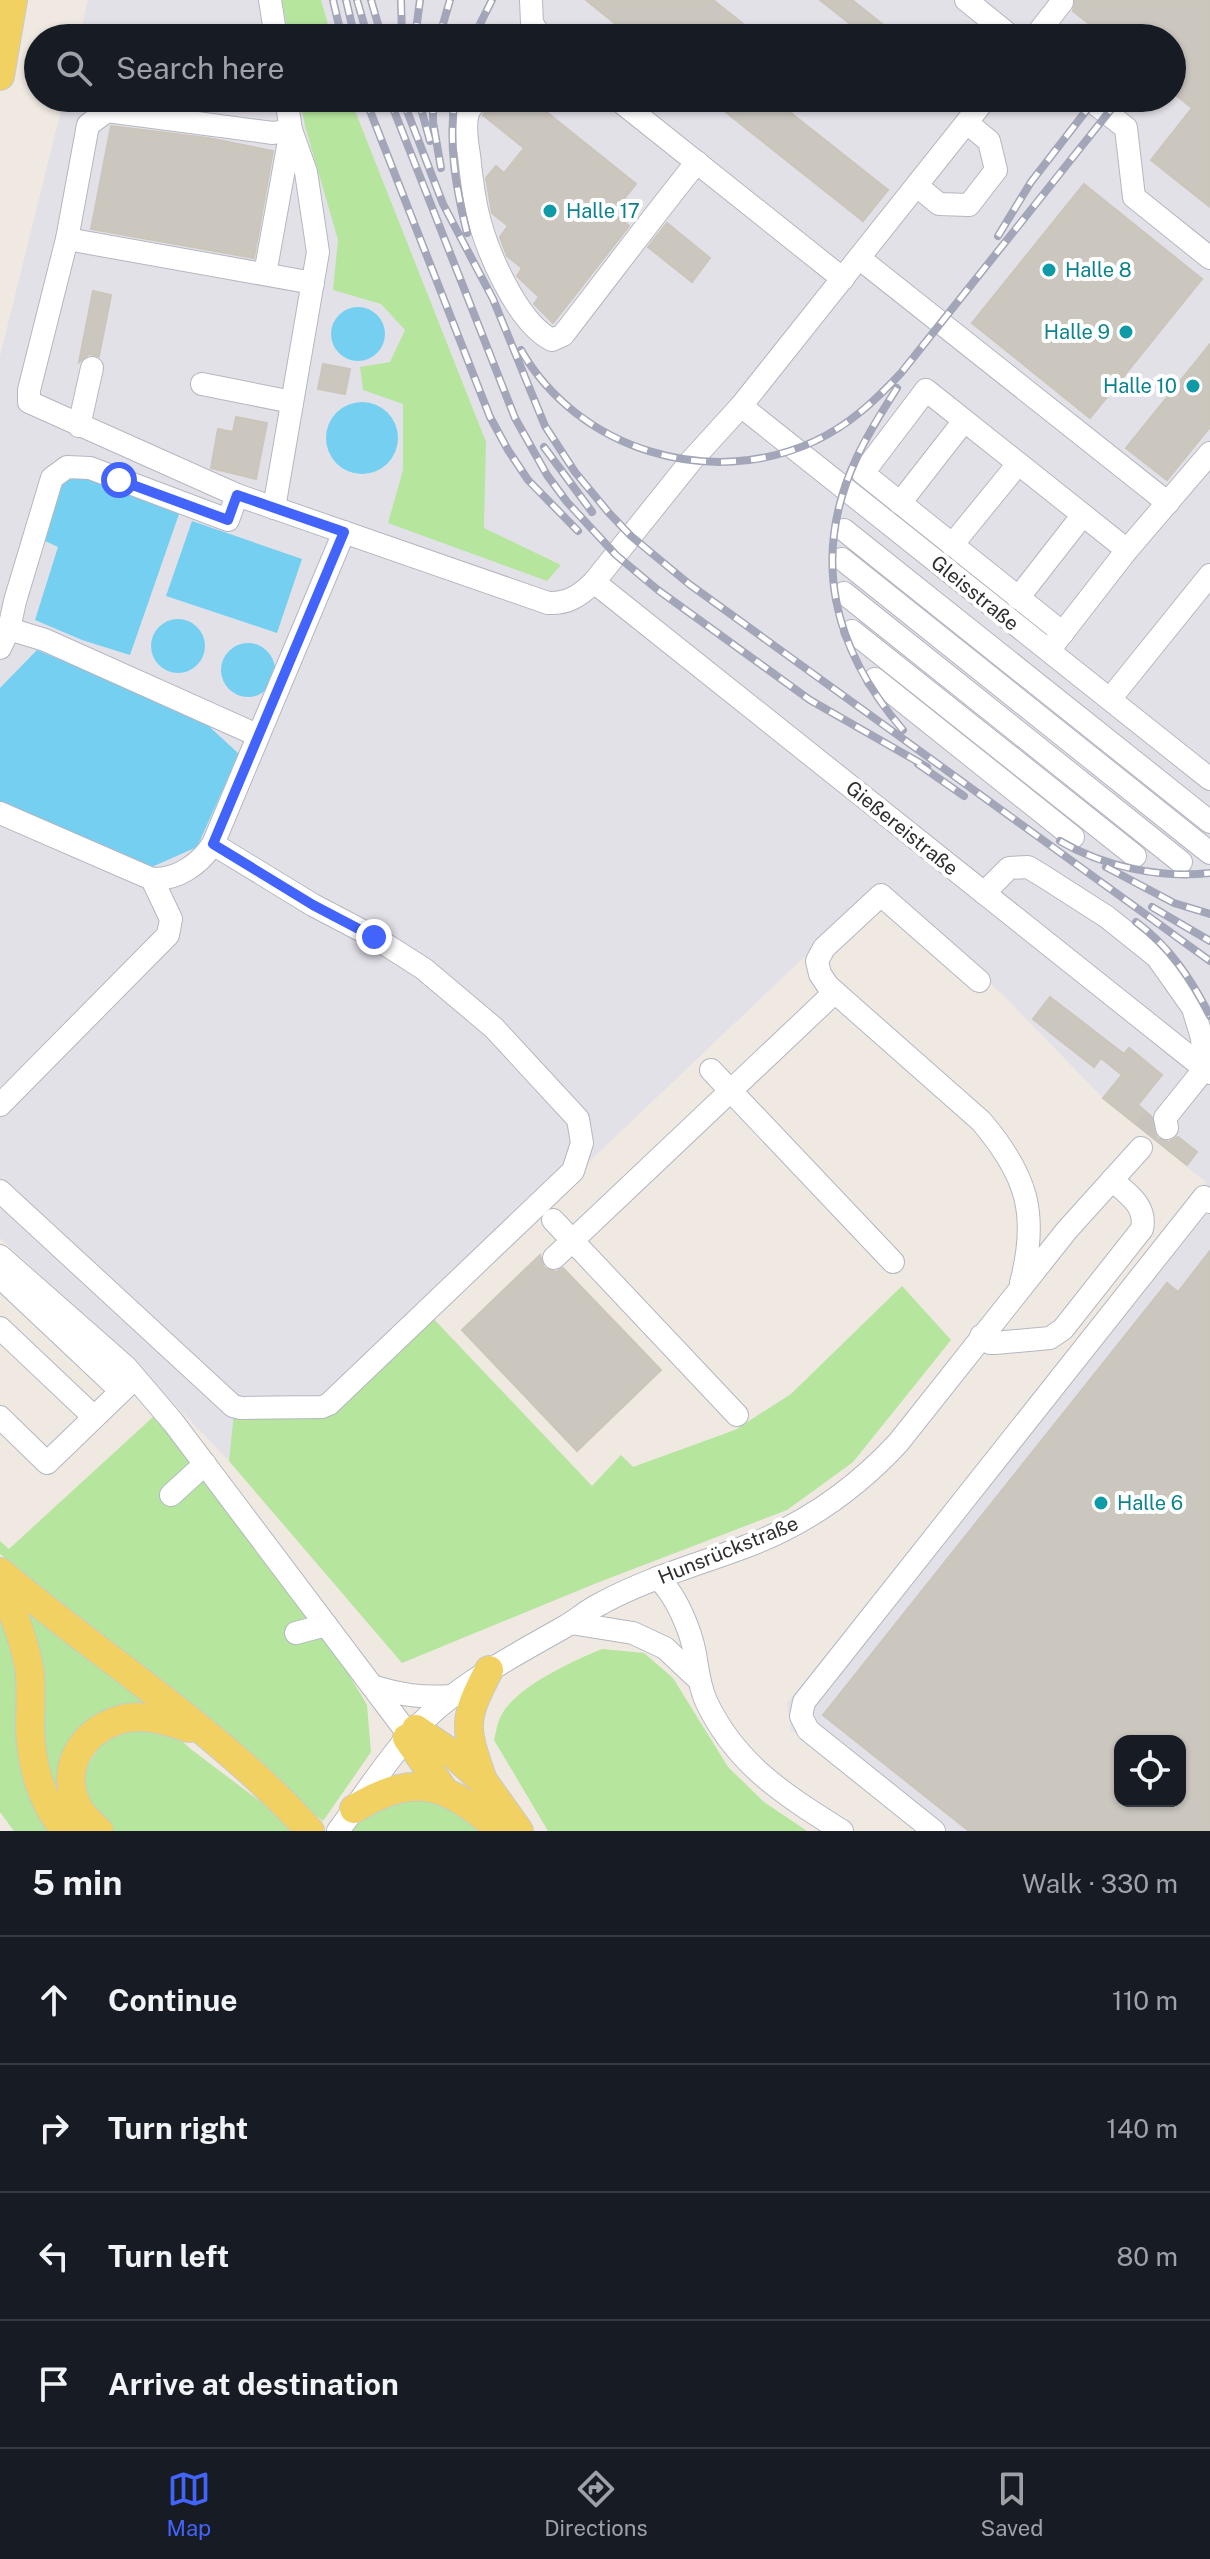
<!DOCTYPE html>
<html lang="en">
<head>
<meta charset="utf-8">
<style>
	body { margin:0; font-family:"Public Sans",sans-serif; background:#242831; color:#f1f3f6 }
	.controls { position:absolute; right:24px; bottom:24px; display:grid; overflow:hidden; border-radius:16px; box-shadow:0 2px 6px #0004 }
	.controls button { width:72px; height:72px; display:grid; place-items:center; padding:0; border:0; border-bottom:2px solid #363941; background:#171b24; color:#f1f3f6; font:40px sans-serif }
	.stop { position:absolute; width:24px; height:24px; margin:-18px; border:6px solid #4264fb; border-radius:50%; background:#fff }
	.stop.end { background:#4264fb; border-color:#fff; box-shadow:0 2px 8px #0008 }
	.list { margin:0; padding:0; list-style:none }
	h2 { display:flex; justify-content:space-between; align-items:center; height:104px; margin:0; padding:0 32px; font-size:34px }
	h2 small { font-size:26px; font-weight:400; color:#9ea1a6 }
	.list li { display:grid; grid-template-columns:52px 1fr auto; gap:24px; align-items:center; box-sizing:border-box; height:128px; padding:0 32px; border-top:2px solid #363941 }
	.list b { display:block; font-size:30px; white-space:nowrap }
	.list em { font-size:26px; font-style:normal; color:#9ea1a6 }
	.icon { flex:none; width:44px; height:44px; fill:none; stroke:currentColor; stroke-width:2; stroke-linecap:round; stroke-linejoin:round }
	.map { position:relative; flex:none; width:1210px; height:1831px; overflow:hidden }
	.search { position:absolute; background:#171b24; box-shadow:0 2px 6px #0004; left:24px; right:24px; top:24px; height:88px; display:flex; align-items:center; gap:20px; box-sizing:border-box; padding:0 28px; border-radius:44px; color:#9ea1a6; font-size:30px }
	.sheet { height:616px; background:#171b24 }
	nav { display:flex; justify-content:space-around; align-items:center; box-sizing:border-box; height:112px; border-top:2px solid #363941; background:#171b24; font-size:22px; color:#9ea1a6 }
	nav a { display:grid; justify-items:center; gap:4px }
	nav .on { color:#4264fb }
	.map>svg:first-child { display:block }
	.industrial { fill:#e3e1e8; fill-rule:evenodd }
	.green { fill:#b6e59e }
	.water { fill:#75cff0 }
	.building { fill:#cbc7bf; stroke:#cbc5ba; stroke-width:2; fill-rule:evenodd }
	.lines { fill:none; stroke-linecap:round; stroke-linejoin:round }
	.minor-tunnel { stroke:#c8c4bd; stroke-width:22; stroke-dasharray:22 11; stroke-linecap:butt }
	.minor-casing { stroke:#b4b7c1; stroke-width:24 }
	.major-casing { stroke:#c9c9c9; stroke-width:30 }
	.minor { stroke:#fff; stroke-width:22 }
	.major { stroke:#f2d163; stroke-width:28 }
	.rail-casing { stroke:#a3a6b8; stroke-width:8 }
	.rail { stroke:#fff; stroke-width:5; stroke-dasharray:15; stroke-linecap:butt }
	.route { stroke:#4264fb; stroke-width:10 }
	.culture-dot { fill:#0f9aa8; stroke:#fff; stroke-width:3 }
	.labels { text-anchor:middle; stroke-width:8; stroke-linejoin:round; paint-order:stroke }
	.culture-label { font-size:20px; fill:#0d838f; stroke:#fff; text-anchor:start }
	.street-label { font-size:20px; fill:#2e2e2e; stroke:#fff }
</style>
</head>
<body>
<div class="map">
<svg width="1210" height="1831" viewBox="0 0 1210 1831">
	<rect width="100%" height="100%" fill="#efe9e1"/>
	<path class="industrial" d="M88,0H1210V1831H918L791,1730L787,1703L1206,1182L1103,1098L1002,994L880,885L429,1314L592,1486L621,1455L633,1467L735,1430L791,1394L902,1286L951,1340L853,1462L787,1510L594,1584L402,1662L229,1461L147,1375L0,1238V356L64,98H1172V38H79ZM1120,1741H1180V1801H1120Z"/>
	<g class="green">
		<path d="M282,0H321L332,38H289Z"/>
		<path d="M300,98H350L486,442L484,528L561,565L547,581L388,523L403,470V404L363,390L360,367L390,362L405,330L381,304L333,290L338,240L305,126Z"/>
		<path d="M902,1286L951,1340L853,1462L787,1510L594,1584L402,1663L229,1461L234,1412L328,1411L429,1314L592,1486L621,1455L633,1467L735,1430L791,1394Z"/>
		<path d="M153,1417L196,1463L326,1636L367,1705L371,1752L323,1821L115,1656L0,1554V1541L9,1549Z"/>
		<path d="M0,1581L159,1711L69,1755L89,1831H14L0,1812Z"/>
		<path d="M602,1649L644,1653L673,1678L728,1767L764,1802L807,1831H548L494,1740C496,1733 497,1723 501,1716C515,1687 573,1661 602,1649Z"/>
		<path d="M165,1726L192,1750L286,1821L293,1831H106L79,1789C86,1764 98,1748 115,1728Z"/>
		<path d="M403,1799L444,1801L487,1831H347L358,1814Z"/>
	</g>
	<g class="water">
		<circle cx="358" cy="334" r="27"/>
		<circle cx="362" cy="438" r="36"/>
		<path d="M85,475L179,514L130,655L82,640L35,620L58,547L43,540L63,482Z"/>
		<path d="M192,521L302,559L277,633L166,596Z"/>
		<circle cx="178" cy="646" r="27"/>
		<circle cx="248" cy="670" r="27"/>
		<path d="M37,650L200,718L239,754L197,847L145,870L0,804V688Z"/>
	</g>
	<g class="building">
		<path d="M586,0H713L761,38H633Z"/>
		<path d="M820,0H852L891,31L885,38H868Z"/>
		<path d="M1075,0H1210V207L1151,160L1192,108L1172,92V38H1107L1073,11Z"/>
		<path d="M493,98H529L636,184L613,213L629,226L553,323L534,304L539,297L517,276L522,268L507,256L500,237L508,226L492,213L486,178L496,166L504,173L524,148L483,115L490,106Z"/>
		<path d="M708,98H772L888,190L863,221Z"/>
		<path d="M111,126L208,138L273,151L254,258L91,229Z"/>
		<path d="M1084,184L1202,279L1090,418L972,323Z"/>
		<path d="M667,223L710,258L692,282L648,247Z"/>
		<path d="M93,291L111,295L99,356L89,354L79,362Z"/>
		<path d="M1210,344V427L1167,480L1126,448Z"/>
		<path d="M323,364L350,369L345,394L318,389Z"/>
		<path d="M236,417L267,423L256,479L211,468L218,429L233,432Z"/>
		<path d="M1050,997L1124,1054L1129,1048L1162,1075L1138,1105L1151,1116L1157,1138L1169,1142L1178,1137L1197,1152L1187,1165L1103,1098L1122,1075L1101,1058L1094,1067L1033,1019Z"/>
		<path d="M1210,1251V1831H969L823,1715L1167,1283L1178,1292ZM1120,1741H1180V1801H1120Z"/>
		<path d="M540,1255L544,1268L556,1272L563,1268L661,1370L577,1451L462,1330Z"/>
	</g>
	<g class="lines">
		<path class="minor-tunnel" d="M1144,1131L1154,1118"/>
		<g class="minor-casing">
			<g id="minor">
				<path d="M270,0L276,38"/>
				<path d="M531,0L532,23L541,38"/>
				<path d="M966,0L1013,38"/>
				<path d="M1034,38L1062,2"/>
				<path d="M479,98C476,102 470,107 468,113C464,125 467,143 469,155C471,174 473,192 477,210C485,248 517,323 552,340L563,335C608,277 651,219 697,162"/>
				<path d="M616,98L843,279"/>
				<path d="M1088,98L1126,128L1134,197L1210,258"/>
				<path d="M917,186L939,204L969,205L996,170L989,141L967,123"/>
				<path d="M67,239L313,283"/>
				<path d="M859,258L1168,503"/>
				<path d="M265,274L291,130L273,133L107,111L88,125L67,239L29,390V402L237,495L548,603C567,604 580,596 594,582L691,461L741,406L986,98"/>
				<path d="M202,384L292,402"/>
				<path d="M741,406L1210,779"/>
				<path d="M79,426L92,368"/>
				<path d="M900,503L964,421"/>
				<path d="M274,508L318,252L306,172L291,130L286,98"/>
				<path d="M844,530L1210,822"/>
				<path d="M952,545L1018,464"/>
				<path d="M842,559L1210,853"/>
				<path d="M594,582L1210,1073"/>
				<path d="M844,593L1181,862"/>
				<path d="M1018,598L1082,516"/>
				<path d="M9,629L45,640L257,735"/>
				<path d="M852,631L1135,856"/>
				<path d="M1063,633L863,473L926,390L1127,550"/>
				<path d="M1054,644L1127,550L1210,453"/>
				<path d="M0,648L9,629L15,601L52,478L67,467L90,468L228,520L237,495"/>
				<path d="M875,679L1073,837"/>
				<path d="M1110,699L1210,575"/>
				<path d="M0,813L152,879C177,880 199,865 213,844L344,532"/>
				<path d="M984,893L1009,868L1028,867L1043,876L1107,917L1157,957L1193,1008L1202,1038L1204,1069"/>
				<path d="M979,981L881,895L824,948L817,961L820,974L828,986L981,1121C1027,1175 1039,1214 1021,1283"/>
				<path d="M711,1070L893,1262"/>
				<path d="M0,1105L168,935L171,919L152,879"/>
				<path d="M1167,1128L1165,1118L1210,1062"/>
				<path d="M0,1191L233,1406L241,1408L322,1407L329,1404L573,1171L582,1143L578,1119L494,1028L424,969L374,937L313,905L213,844"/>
				<path d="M553,1220L737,1415"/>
				<path d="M0,1256L126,1367L173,1422L409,1735"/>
				<path d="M554,1258L835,992"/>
				<path d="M0,1277L121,1391"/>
				<path d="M0,1328L94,1417"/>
				<path d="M981,1336L990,1343H995L1050,1338L1063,1329L1142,1229C1147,1206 1128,1194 1112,1180"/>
				<path d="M0,1417L47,1463L135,1378"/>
				<path d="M171,1495L205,1464"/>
				<path d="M657,1578C675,1592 691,1631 695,1654C698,1671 699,1685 706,1701C736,1765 785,1795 842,1831"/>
				<path d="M571,1623L633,1633L665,1648L697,1678"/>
				<path d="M296,1633L326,1625"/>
				<path d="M372,1686C400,1695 422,1698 452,1696"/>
				<path d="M338,1831C361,1800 382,1767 407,1738C450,1688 510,1658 566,1626C578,1619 589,1609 602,1603C650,1577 704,1563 755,1543C810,1521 858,1486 898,1443L1067,1230L1141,1148"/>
				<path d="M934,1831L808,1730L801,1716L804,1702L1204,1197L1210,1202"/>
			</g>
		</g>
		<g class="major-casing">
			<g id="major">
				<path d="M0,76L13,0"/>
				<path d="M0,1572C101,1657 222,1733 310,1831"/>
				<path d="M0,1586C14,1612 23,1637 29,1667C32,1686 30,1708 30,1728C31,1764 42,1805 66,1831"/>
				<path d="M416,1729L454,1755L484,1782L519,1831"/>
				<path d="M407,1738L445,1792"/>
				<path d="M482,1778C464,1726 463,1720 489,1670"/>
				<path d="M354,1809C418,1770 448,1785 501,1831"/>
				<path d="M99,1831C92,1824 82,1816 78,1807C57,1767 85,1726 127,1718C147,1714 170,1722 189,1728"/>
			</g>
		</g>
		<use href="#minor" class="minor"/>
		<use href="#major" class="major"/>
		<g class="rail-casing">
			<g id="rail">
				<path d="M333,0L342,38"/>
				<path d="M346,0L355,38"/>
				<path d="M357,0L368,38"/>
				<path d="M371,0L382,38"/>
				<path d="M401,0L402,38"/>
				<path d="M415,38L420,0"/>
				<path d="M439,38L450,0"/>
				<path d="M473,38L492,0"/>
				<path d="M365,98L490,417L508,450L528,480L578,531"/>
				<path d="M389,98L515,418L547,475L567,502L616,555L658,590L810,700L927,767"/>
				<path d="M402,98L443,204L493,299L545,426L575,472L609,513L631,536L689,584L1210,961"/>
				<path d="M418,98L430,141"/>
				<path d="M433,98V122L441,168"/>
				<path d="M455,98C448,145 456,188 467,233"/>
				<path d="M998,236L1031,182L1096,98"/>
				<path d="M521,350C578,450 710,490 815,441C849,425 875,401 901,373L1120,98"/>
				<path d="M897,388C883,410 868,433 857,457C810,557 833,649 903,730"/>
				<path d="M544,447L592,512"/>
				<path d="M918,764L964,796"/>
				<path d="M1060,841C1102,866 1161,879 1210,873"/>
				<path d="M1106,867L1174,903L1210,914"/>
				<path d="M1152,907L1210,941"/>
				<path d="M1136,922C1170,947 1191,979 1210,1016"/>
			</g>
		</g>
		<use href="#rail" class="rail"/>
	</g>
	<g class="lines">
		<path class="route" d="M119,480L228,520L237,495L344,532L213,844L313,905L374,937"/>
	</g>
	<g class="culture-dot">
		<circle cx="550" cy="211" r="8"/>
		<circle cx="1049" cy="270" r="8"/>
		<circle cx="1126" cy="332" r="8"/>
		<circle cx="1193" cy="386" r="8"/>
		<circle cx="1101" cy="1503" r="8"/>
	</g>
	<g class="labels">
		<g class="culture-label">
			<text x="566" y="218">Halle 17</text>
			<text x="1065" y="277">Halle 8</text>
			<text x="1110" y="339" text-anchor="end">Halle 9</text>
			<text x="1177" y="393" text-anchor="end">Halle 10</text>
			<text x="1117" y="1510">Halle 6</text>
		</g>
		<g class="street-label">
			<text transform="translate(975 593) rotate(39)" y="7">Gleisstraße</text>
			<text transform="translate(902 828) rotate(39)" y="7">Gießereistraße</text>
			<text transform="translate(728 1550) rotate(-22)" y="7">Hunsrückstraße</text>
		</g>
	</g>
</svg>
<div class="controls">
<button><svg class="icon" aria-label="locate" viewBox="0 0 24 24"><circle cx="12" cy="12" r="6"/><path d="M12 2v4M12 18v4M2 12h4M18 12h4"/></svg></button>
</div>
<div class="stop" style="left:119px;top:480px"></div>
<div class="stop end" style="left:374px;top:937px"></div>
<div class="search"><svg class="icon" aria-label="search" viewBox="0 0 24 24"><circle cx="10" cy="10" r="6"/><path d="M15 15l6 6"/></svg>Search here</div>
</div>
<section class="sheet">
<h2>5 min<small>Walk · 330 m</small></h2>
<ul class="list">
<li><svg class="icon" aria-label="ahead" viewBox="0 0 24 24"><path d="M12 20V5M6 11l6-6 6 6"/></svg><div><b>Continue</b></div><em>110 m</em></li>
<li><svg class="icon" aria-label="right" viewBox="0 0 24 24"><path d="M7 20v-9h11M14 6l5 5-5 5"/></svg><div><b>Turn right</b></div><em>140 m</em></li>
<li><svg class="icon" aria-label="left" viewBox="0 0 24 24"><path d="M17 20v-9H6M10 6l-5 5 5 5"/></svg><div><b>Turn left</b></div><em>80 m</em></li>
<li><svg class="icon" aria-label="arrive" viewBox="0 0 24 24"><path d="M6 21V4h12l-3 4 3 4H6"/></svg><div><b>Arrive at destination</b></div></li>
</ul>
</section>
<nav>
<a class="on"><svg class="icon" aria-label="map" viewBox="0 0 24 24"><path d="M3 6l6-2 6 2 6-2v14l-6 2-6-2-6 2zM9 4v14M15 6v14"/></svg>Map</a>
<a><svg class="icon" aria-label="directions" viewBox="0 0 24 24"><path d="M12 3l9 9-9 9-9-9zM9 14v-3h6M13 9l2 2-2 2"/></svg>Directions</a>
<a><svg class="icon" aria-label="saved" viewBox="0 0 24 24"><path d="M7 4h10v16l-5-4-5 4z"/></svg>Saved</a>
</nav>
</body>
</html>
